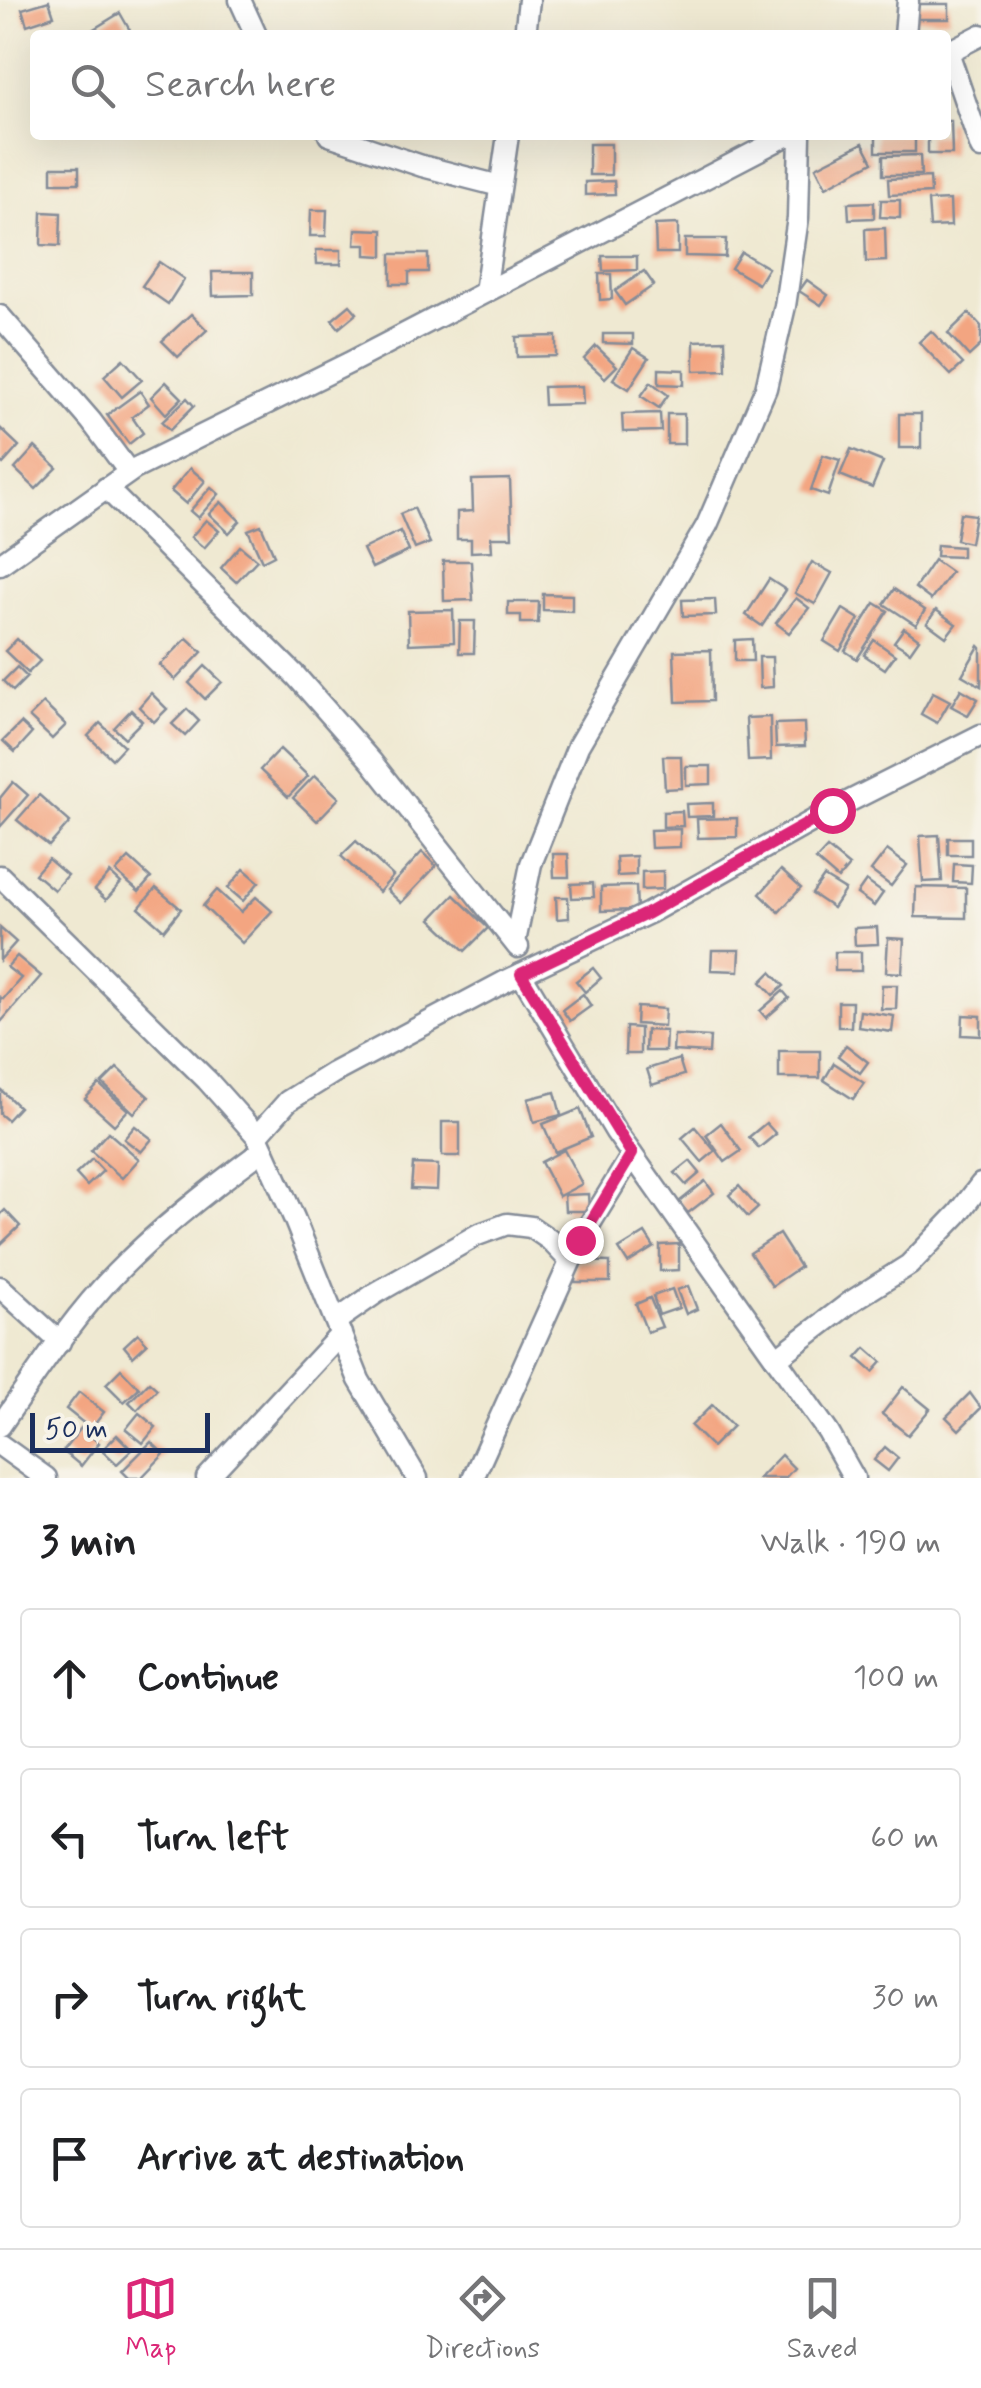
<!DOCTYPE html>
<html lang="en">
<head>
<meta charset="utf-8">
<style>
	body { margin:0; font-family:Mynerve,sans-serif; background:#f6f6f6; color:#202124 }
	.scale { position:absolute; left:30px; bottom:25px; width:180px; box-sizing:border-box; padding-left:10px; border:5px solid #1b2f5e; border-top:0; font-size:28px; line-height:35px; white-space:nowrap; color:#1b2f5e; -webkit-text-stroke:8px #f7f3e8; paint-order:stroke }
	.stop { position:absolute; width:30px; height:30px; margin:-22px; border:8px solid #db2777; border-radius:50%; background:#fff }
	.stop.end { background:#db2777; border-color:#fff; box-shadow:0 2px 10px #0008 }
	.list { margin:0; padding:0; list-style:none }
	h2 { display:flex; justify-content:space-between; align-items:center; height:130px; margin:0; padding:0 40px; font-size:42px }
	h2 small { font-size:32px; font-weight:400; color:#757577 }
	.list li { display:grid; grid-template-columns:65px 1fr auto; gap:30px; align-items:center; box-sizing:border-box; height:140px; margin:0 20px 20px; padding:0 20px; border:2px solid #e0e0e0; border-radius:10px }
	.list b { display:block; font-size:38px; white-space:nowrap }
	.list em { font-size:32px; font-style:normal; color:#757577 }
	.icon { flex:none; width:55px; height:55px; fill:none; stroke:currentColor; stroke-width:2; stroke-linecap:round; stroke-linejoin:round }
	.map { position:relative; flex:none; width:981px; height:1478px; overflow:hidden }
	.search { position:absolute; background:#fff; box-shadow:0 10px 40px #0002; left:30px; right:30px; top:30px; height:110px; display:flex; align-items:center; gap:25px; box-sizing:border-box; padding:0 35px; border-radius:10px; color:#757577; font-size:38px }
	.sheet { height:770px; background:#fff }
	nav { display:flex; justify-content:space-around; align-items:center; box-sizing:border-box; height:140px; border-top:2px solid #e0e0e0; background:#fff; font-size:28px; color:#757577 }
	nav a { display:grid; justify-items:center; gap:5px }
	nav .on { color:#db2777 }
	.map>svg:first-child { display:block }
	.building { fill:#f3a581 }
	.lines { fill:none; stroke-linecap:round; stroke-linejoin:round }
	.minor-casing { stroke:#858c98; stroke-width:25 }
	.minor { stroke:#fff; stroke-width:20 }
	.route { stroke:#db2777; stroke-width:12 }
</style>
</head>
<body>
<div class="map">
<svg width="981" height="1478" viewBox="0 0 981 1478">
	<rect width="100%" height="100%" fill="#f7f3e8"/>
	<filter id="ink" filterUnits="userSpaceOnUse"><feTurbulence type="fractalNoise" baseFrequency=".01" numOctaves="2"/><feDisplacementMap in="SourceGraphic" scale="20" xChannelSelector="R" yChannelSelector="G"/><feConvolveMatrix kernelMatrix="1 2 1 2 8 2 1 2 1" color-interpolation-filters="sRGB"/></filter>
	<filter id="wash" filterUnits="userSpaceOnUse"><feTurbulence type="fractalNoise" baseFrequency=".0048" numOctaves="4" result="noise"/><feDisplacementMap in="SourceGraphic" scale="40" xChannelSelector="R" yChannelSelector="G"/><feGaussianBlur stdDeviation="2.25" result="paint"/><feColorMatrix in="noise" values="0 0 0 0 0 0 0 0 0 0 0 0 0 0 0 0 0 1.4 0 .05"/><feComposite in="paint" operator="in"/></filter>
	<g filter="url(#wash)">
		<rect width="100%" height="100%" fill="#efe9d2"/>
		<g id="blocks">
			<g class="building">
				<path d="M49,1L54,16L27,25L22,9Z"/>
				<path d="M911,4H949V19H912Z"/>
				<path d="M120,13L132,34L84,35Z"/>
				<path d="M946,121H951L952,154H928V135H946Z"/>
				<rect x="876" y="135" width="39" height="17"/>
				<path d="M863,143L873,162L826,187L816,167Z"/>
				<rect x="589" y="144" width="22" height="31"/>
				<path d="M920,155L921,175H883V156Z"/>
				<rect x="52" y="167" width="27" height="16"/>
				<path d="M930,177L931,193L889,195L888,179Z"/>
				<path d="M614,181L615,194L585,195V182Z"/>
				<path d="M881,200H900V218L880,217Z"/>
				<path d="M950,200L951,226L930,227L928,201Z"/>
				<path d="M874,202V218L849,219L848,203Z"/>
				<path d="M311,210H327L326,236H310Z"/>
				<path d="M42,212L61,213L60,246L41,245Z"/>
				<path d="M678,224V253H656L655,225Z"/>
				<path d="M885,228L886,261L866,262L865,229Z"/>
				<path d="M356,229L383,230V256L366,255V245H355Z"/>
				<path d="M685,239H726L725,257L685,256Z"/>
				<path d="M316,250H341V264H317Z"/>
				<path d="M741,252L768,268L758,284L731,268Z"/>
				<path d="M391,254H428V272H409V284H391Z"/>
				<path d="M602,256H637V270L603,271Z"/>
				<path d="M159,262L184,279L168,304L142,286Z"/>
				<path d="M644,271L654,285L625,305L615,291Z"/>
				<path d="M212,272H253V295L213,296Z"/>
				<path d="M599,274H611L612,299L600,300Z"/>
				<path d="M807,280L828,295L821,305L799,291Z"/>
				<path d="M350,305L357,313L339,328L332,320Z"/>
				<path d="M969,313L981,326V345L969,356L948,333Z"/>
				<path d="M191,314L207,330L178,357L162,341Z"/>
				<path d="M931,331L963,364L951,375L919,342Z"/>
				<path d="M603,334H633V344L603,343Z"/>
				<path d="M556,336V356L517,357L516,337Z"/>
				<path d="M725,340L726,370L694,371V341Z"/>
				<path d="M596,346L617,366L605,378L584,359Z"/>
				<path d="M633,348L649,358L629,389L613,379Z"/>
				<path d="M123,359L142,380L122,397L104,376Z"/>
				<path d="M659,369L684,370V385L659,384Z"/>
				<path d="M166,382L182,398L166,414L151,397Z"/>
				<path d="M651,382L668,395L659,408L641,396Z"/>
				<path d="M582,386L583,404L544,405L543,387Z"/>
				<path d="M140,391L149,404L132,417L143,433L129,444L107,415Z"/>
				<path d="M187,398L194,406L170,430L162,422Z"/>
				<path d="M660,413L661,431L623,432L622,414Z"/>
				<rect x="667" y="414" width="17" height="30"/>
				<rect x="899" y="414" width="22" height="34"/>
				<path d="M0,428L19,446L3,464L0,461Z"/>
				<path d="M35,447L57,468L36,489L15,469Z"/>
				<path d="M851,449L883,462L872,488L840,475Z"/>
				<path d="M823,455L840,460L828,496L811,490Z"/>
				<path d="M190,468L205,481L186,504L171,491Z"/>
				<path d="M510,479L512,537H491L492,551L471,552V539H457V512L473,511L472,480Z"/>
				<path d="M211,487L219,494L198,518L190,511Z"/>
				<path d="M221,502L240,521L229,533L209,514Z"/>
				<path d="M414,508L430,543L415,549L400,514Z"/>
				<path d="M960,513L975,515L970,543L956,540Z"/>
				<path d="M206,520L219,531L204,548L191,537Z"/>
				<path d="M261,525L274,555L262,561L248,530Z"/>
				<path d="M400,531L409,551L372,568L363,549Z"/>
				<path d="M937,545L962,547V557L936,556Z"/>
				<path d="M240,546L257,560L236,582L221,568Z"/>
				<path d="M934,560L951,572L931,600L915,588Z"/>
				<path d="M443,561H471L473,600L444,601Z"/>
				<path d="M812,562L832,573L815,604L795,593Z"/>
				<path d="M769,579L786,590L762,626L746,615Z"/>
				<path d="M894,589L925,610L916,625L884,604Z"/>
				<path d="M543,594L572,595V611L543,610Z"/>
				<path d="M796,598L809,608L789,633L776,623Z"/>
				<path d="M715,599L716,615L683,616L682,600Z"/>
				<path d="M508,602H539L538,623H521V615H508Z"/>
				<path d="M875,603L888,611L857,659L845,651Z"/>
				<path d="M843,609L859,619L840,651L824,641Z"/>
				<path d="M453,610L454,642L409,644L408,611Z"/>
				<path d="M936,610L956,624L946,637L927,623Z"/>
				<path d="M460,621H475L474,653H459Z"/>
				<path d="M904,628L919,639L910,652L894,642Z"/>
				<path d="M187,638L202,652L175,680L160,665Z"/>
				<path d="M17,639L40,661L28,673L5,651Z"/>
				<path d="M752,639L753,661H735V640Z"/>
				<path d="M874,640L895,655L885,669L864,655Z"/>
				<path d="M979,646L981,648V686L962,675Z"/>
				<path d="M711,650L712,701L676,702L674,651Z"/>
				<path d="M759,657H772L773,687L760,688Z"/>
				<path d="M205,666L222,682L205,699L189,683Z"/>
				<path d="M17,667L27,677L13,691L3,681Z"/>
				<path d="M961,689L978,699L968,715L951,706Z"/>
				<path d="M933,692L950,701L937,723L921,714Z"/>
				<path d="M151,693L167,709L154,722L139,707Z"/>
				<path d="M43,703L66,725L52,739L29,717Z"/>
				<path d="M187,709L199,721L185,736L172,724Z"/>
				<path d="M131,710L142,721L125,738L114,728Z"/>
				<path d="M770,717L771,760L748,761L746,718Z"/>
				<path d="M21,723L32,733L15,752L3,741Z"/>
				<path d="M100,723L124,746L112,759L88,736Z"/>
				<path d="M804,723L805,746L776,747L775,724Z"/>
				<path d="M280,749L308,776L288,797L260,770Z"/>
				<path d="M663,756H681L682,788L665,789Z"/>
				<path d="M686,766H711V784L686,785Z"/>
				<path d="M315,775L339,798L317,821L293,798Z"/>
				<path d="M13,782L28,795L0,827V798Z"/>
				<path d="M39,795L70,822L49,846L17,820Z"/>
				<path d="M713,803V816L687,817L686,804Z"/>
				<path d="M682,811L683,826L663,827V812Z"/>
				<path d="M737,818V837L698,838L697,819Z"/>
				<path d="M680,829V847L651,848L650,830Z"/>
				<path d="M939,835L942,881L923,882L920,836Z"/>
				<rect x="948" y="838" width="23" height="17"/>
				<path d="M356,841L393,876L379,892L341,856Z"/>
				<path d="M827,848L849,866L838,879L816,860Z"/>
				<path d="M887,850L907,865L891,886L871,871Z"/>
				<path d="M422,852L436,866L401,903L387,890Z"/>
				<path d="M553,854H568L569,877H554Z"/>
				<path d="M636,856V875L617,876L616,857Z"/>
				<path d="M129,858L151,878L139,892L116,872Z"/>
				<path d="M48,859L67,875L54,890L35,874Z"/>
				<path d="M954,864L972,865L971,883L953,882Z"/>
				<path d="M244,869L259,882L243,901L228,888Z"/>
				<path d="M781,870L801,888L779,912L760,894Z"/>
				<path d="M663,871V889L642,890V872Z"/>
				<path d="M110,873L121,883L106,900L95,890Z"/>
				<path d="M824,877L845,890L833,908L812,894Z"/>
				<path d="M866,881L883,893L874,906L857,894Z"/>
				<path d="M593,883L594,897L572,898L571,884Z"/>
				<path d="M636,886L637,910L601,911V887Z"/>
				<path d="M916,887L966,888V918L915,917Z"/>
				<path d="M156,888L181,909L164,930L139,908Z"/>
				<path d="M217,890L241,912L256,897L272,911L242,943L203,906Z"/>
				<path d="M454,895L488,928L465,951L431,919Z"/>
				<path d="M556,897H568L569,918L557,919Z"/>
				<path d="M877,927L878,944L855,945L854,928Z"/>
				<path d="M0,928L16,942L0,960Z"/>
				<path d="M888,938L904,939L902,973L886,972Z"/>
				<path d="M712,950H740L739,971L711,970Z"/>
				<rect x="835" y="952" width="26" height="19"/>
				<path d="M17,956L41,976L0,1023V997L3,999L21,978L7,967Z"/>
				<path d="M593,968L601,978L585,992L576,981Z"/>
				<path d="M771,972L784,986L773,995L761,982Z"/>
				<path d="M882,985H897L896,1009H881Z"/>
				<path d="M783,991L789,998L766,1018L760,1011Z"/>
				<path d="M583,994L591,1006L570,1021L562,1010Z"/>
				<path d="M838,1002H852L851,1027H838Z"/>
				<path d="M637,1007L665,1009L664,1026L636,1024Z"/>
				<path d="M860,1011L894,1016L892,1032L858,1027Z"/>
				<path d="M963,1015L981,1016V1036L962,1035Z"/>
				<path d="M626,1027L640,1028V1054H625Z"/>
				<path d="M646,1030L666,1031L665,1051H645Z"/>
				<path d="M674,1035L710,1037L709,1053L673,1051Z"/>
				<path d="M846,1045L868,1062L860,1073L838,1056Z"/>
				<rect x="779" y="1051" width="41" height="27"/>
				<path d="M679,1059L684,1075L652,1085L647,1069Z"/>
				<path d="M834,1063L864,1083L853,1099L824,1080Z"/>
				<path d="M117,1068L149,1097L134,1113L102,1083Z"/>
				<path d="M99,1084L128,1110L114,1125L85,1099Z"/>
				<path d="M0,1089L19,1107L7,1120L0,1114Z"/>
				<path d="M555,1092L561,1115L534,1122L528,1099Z"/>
				<path d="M580,1109L591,1137L555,1152L543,1124Z"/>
				<rect x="442" y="1122" width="18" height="34"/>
				<path d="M721,1123L741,1151L725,1162L706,1135Z"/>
				<path d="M766,1123L776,1134L759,1148L749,1137Z"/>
				<path d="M135,1126L152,1139L141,1152L124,1139Z"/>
				<path d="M695,1127L715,1151L702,1162L682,1138Z"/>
				<path d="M108,1132L139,1159L122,1178L91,1151Z"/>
				<path d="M564,1150L582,1184L559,1196L541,1162Z"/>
				<path d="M92,1159L103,1171L87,1186L76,1174Z"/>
				<path d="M690,1161L700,1173L686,1185L675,1173Z"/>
				<path d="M413,1164L438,1165L437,1190L411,1189Z"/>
				<path d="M705,1181L714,1193L688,1213L679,1202Z"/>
				<path d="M739,1186L758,1208L748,1217L729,1195Z"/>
				<path d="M588,1194L589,1211H565L564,1195Z"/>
				<path d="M5,1210L20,1226L0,1245V1215Z"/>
				<path d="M645,1233L654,1247L628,1263L619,1249Z"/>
				<path d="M779,1234L800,1267L772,1286L750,1253Z"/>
				<path d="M679,1244V1270L660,1271V1245Z"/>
				<path d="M576,1261L610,1262V1282H575Z"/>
				<path d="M688,1286L697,1309L686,1314L677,1290Z"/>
				<path d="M672,1289L679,1308L659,1315L653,1296Z"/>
				<path d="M650,1298L662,1327L647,1332L636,1304Z"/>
				<path d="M138,1333L147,1344L133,1357L124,1346Z"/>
				<path d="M866,1348L882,1362L873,1372L857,1358Z"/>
				<path d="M121,1369L139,1388L124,1402L106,1384Z"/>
				<path d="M149,1382L157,1389L137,1410L129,1402Z"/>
				<path d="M903,1387L930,1409L908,1435L882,1414Z"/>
				<path d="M79,1392L104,1412L91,1429L66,1409Z"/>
				<path d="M970,1393L981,1408L959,1430L946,1417Z"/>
				<path d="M712,1405L733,1426L712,1447L691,1426Z"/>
				<path d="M139,1413L156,1427L143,1443L126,1429Z"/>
				<path d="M81,1428L99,1443L81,1466L63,1451Z"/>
				<path d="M117,1435L132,1450L117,1464L102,1450Z"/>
				<path d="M151,1442L164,1454L141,1478H129L122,1471Z"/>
				<path d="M885,1447L898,1458L888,1471L874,1460Z"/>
				<path d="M781,1455L794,1468L785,1478H759Z"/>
			</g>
		</g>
	</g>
	<g filter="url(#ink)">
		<use href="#blocks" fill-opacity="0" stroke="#858c98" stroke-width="2.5"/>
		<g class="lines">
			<g class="minor-casing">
				<g id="minor">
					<path d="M240,0L256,35"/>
					<path d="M525,35L529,0"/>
					<path d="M905,35L908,0"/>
					<path d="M948,52L981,148"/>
					<path d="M946,53L981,35"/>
					<path d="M329,135L422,166L500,186"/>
					<path d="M485,292L508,135"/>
					<path d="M0,316L91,421L129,472"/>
					<path d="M106,488L296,676L371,761L518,947"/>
					<path d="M0,564L134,469L351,362L788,135"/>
					<path d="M0,876L207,1080L257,1136L294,1218L359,1380L417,1478"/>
					<path d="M515,942L531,864L578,746L707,525L766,388L785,306L798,218L800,135"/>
					<path d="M521,974L616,1132L828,1432L854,1478"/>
					<path d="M257,1136L288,1101L333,1073L504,982L649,913L832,810L981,735"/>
					<path d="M0,1287L60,1342"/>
					<path d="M336,1321L376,1293L477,1235L507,1224L531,1227L550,1240L570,1261"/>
					<path d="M776,1359L852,1301L909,1265L958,1214L981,1184"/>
					<path d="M0,1426C36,1374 72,1318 116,1273C161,1227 211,1188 263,1150"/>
					<path d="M0,1445L46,1478"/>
					<path d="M207,1478L341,1334"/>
					<path d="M473,1478L580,1240L632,1155"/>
				</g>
			</g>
			<use href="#minor" class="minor"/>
		</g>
	</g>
	<g class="lines" filter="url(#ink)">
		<path class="route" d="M580,1240L632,1154L521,974L648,913L832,810"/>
	</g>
</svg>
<div class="scale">50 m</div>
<div class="stop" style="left:832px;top:810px"></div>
<div class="stop end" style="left:580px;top:1240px"></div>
<div class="search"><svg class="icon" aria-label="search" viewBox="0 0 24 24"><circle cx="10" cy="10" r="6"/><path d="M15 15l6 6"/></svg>Search here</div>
</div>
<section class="sheet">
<h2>3 min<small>Walk · 190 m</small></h2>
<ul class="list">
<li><svg class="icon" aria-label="ahead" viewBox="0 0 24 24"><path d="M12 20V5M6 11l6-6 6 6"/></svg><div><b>Continue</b></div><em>100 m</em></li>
<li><svg class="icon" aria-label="left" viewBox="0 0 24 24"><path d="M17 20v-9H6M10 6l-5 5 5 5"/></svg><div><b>Turn left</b></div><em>60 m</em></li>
<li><svg class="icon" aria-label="right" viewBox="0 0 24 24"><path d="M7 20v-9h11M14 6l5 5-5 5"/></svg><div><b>Turn right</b></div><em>30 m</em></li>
<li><svg class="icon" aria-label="arrive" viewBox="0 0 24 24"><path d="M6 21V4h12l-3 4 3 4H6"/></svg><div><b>Arrive at destination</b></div></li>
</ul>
</section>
<nav>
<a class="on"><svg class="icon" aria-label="map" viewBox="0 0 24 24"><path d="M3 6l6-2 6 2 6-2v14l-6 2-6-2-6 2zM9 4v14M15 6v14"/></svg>Map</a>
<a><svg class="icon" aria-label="directions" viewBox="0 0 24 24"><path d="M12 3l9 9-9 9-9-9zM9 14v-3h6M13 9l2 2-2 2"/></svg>Directions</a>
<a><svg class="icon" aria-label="saved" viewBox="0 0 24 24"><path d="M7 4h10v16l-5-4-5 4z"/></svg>Saved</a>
</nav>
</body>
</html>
